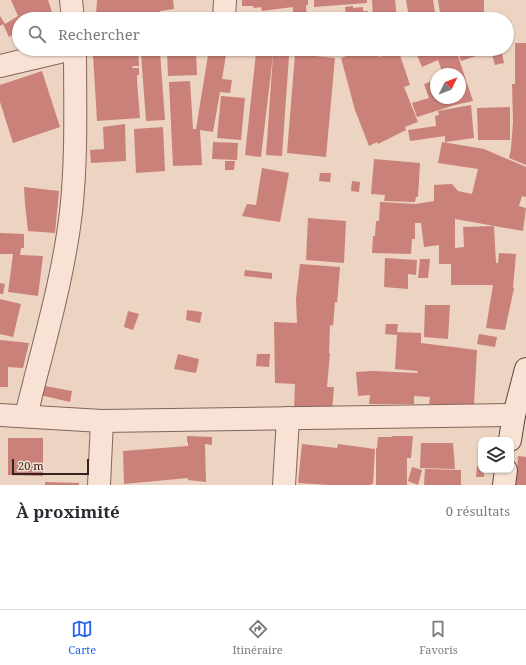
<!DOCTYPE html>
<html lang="fr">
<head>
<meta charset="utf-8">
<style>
	body { margin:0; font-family:"Noto Serif",serif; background:#f7f7f7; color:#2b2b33 }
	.controls { position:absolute; right:12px; bottom:12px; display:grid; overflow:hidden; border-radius:8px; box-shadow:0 1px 3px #0004 }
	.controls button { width:36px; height:36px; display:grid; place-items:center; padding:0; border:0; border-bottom:1px solid #e1e1e2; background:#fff; color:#2b2b33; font:20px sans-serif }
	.compass { position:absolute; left:430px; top:68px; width:36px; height:36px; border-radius:50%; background:#fff; box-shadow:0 1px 3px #0004; rotate:47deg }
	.scale { position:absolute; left:12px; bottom:10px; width:77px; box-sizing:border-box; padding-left:4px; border:2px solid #36221e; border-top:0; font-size:11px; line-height:14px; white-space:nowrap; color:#36221e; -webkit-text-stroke:3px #f4dfd1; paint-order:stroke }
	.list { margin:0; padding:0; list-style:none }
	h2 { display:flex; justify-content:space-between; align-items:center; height:52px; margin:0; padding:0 16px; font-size:17px }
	h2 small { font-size:13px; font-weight:400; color:#7c7c81 }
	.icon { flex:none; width:22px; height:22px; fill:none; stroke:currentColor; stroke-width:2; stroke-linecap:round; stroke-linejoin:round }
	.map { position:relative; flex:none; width:526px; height:485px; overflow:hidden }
	.search { position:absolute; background:#fff; box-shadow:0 1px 3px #0004; left:12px; right:12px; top:12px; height:44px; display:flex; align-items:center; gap:10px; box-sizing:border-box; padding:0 14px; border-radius:22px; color:#7c7c81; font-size:15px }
	.sheet { height:124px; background:#fff }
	nav { display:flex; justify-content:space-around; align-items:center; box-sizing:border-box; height:56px; border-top:1px solid #e1e1e2; background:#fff; font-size:11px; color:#7c7c81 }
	nav a { display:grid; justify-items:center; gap:2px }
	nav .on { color:#2563eb }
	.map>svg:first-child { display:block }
	.building { fill:#ca8179 }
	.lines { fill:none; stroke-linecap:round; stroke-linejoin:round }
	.street-casing { stroke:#86645a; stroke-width:24 }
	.secondary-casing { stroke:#67453d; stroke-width:24 }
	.street { stroke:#f8e2d5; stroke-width:22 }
	.secondary { stroke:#f8e2d5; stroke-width:22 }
</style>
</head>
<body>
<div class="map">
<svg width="526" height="485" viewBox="0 0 526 485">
	<rect width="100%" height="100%" fill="#ecd3c2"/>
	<g class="building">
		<path d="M11,0H48L54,18L19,19V32L9,37L3,24L0,26V16L5,24L18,16Z"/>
		<path d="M97,0H173L174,9L160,11L162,19H92V17L136,16V14L96,16Z"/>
		<path d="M242,0H308V5H306L307,19H293V7L262,11L261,7L254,8L253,6H242Z"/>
		<path d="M314,0H367V3L314,7Z"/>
		<path d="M372,0H395L397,18L373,19Z"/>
		<path d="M406,0H433L435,13L409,18Z"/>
		<path d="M438,0H484V12L454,19H441Z"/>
		<path d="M353,6V8L363,7V11H368L369,19H346L345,7Z"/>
		<path d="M515,43H526V165L509,158L511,149L513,122L512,84H515Z"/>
		<path d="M138,49L139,66H133L132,68H139V75H137V81L140,118L97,121L93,55Z"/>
		<path d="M179,49H190V51H196L197,75L168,76L167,52H179Z"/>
		<path d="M209,49H227L222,79L232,80L230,93L220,92L213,132L200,130L202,165L173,166L169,82L190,81L193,129H196Z"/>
		<path d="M367,49H376L379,57L399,52L410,85L404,87L418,122L405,127L406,130L378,144L377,142L369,146L355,110L341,58Z"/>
		<path d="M434,49L437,56L456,50L473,101L455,105L417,117L412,103L429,98L424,84L436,80V98H460V74H443L438,60L422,67L417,55Z"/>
		<path d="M457,49H501L504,63L495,65L491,51L461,61Z"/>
		<path d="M160,52L165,120L146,121L141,53Z"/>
		<path d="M256,53L273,55L261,157L245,155Z"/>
		<path d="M295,54L335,58L326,157L287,153Z"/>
		<path d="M273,55L289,56L282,156L266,155Z"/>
		<path d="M42,71L60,127L13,143L0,102V85Z"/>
		<path d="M221,96L245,98L241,140L217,138Z"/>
		<path d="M471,105L474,138L445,142V136L410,141L408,130L436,126L435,116L439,115L438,111Z"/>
		<path d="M510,107V140H478L477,108Z"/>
		<path d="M125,124L126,161L91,163L90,150L104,149L103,127Z"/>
		<path d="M163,127L165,171L136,173L134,129Z"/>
		<path d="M213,142L238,143L237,160L212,159Z"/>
		<path d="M442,142L484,149L526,167V197L522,196L519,206L526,208L523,231L455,219V248L464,247L463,227L494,226L496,263H498L499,253L516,254L513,288H514L505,330L486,328L493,285H451V264H439V245L424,247L421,223H415V239H412L411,254L372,253L373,236H375L376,221H379L380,202L416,204L434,201V185L452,184L458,191L472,194L478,169L438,163Z"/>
		<path d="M374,159L420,163L418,197H416L415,202L384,201L385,195L371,194Z"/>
		<path d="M225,161H235L234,170H225Z"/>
		<path d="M262,168L289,173L280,222L242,216L247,204L256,205Z"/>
		<path d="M320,173H331L330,182L319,181Z"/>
		<path d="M352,181L360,182L359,192L351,191Z"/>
		<path d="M24,187L59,191L55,233L28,231L25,204Z"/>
		<path d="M308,218L346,221L344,263L306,260Z"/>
		<path d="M0,233L24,234V248H21L20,255L43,256L38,296L8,292L13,254H0Z"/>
		<path d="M385,258L417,260L416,275L408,274V289L384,287Z"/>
		<path d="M420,259H430L428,278H418Z"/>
		<path d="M300,264L340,267L337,303L335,302L333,326L330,325L329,353H330L327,387H334L332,411H294L295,384L275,383L274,322L297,323L296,299Z"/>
		<path d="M245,270L272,273V279L244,276Z"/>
		<path d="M0,283L5,284L3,294H0Z"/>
		<path d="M0,299L21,304L13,337L0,334Z"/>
		<path d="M425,305H450L448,339L424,337Z"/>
		<path d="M187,310L202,312L200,323L186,320Z"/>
		<path d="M128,311L139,314L133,330L124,327Z"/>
		<path d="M386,324H398L397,332L421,333V343L477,350L474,405L429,404L430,397L414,396V404H369L370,395L358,396L356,372L372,371L417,373L418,371L395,369L397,335L385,334Z"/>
		<path d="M479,334L497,337L495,347L477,344Z"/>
		<path d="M0,340L29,343L23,368L8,367V387H0Z"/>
		<path d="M178,354L199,359L196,373L174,369Z"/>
		<path d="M257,354H270L269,367L256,366Z"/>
		<path d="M45,386L72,391L70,402L40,395Z"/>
		<path d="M187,436L212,437V445L205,444L206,482L188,480V478L124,484L123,451L188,446V442H187Z"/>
		<path d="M392,436H413L411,458H407V485H376V448H377L378,437H392Z"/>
		<path d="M8,438H43V476L8,475Z"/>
		<path d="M421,443H453L455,469L420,468Z"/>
		<path d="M302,444L337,448L338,444L375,449L373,484H371V485H329L298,483Z"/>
		<path d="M518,456L526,457V485H516Z"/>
		<path d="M477,466H481V470H484V477H476Z"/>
		<path d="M412,467L422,470L418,485L408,481Z"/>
		<path d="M425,469L461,470V485H424Z"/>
		<path d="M45,482L79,483V485H45Z"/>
	</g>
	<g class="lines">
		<g class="street-casing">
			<g id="street">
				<path d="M71,0L73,19"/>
				<path d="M224,19L225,0"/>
				<path d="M0,66L72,49"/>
				<path d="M0,415L102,421L514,415"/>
				<path d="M26,416C42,349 63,281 71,212C77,158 75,103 75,49"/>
				<path d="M99,485L102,421"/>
				<path d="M284,485L288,418"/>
			</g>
		</g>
		<g class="secondary-casing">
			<g id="secondary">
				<path d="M510,440L514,415L526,369"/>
				<path d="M504,485L506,470"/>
			</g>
		</g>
		<use href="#street" class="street"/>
		<use href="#secondary" class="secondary"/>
	</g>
</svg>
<div class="controls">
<button><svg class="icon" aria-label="layers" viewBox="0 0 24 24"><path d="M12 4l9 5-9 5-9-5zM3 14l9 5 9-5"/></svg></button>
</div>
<svg class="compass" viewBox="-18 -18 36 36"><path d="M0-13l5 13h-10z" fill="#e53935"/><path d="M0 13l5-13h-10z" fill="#7c7c81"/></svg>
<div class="scale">20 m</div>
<div class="search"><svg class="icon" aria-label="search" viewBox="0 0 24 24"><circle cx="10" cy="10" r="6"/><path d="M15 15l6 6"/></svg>Rechercher</div>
</div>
<section class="sheet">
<h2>À proximité<small>0 résultats</small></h2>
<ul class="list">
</ul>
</section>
<nav>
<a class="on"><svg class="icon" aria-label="map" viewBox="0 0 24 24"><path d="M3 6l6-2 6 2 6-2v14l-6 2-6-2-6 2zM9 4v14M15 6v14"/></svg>Carte</a>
<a><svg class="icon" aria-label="directions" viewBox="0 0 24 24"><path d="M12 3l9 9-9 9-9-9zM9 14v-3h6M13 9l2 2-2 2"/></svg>Itinéraire</a>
<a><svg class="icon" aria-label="saved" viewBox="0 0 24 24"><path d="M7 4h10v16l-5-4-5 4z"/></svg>Favoris</a>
</nav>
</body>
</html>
